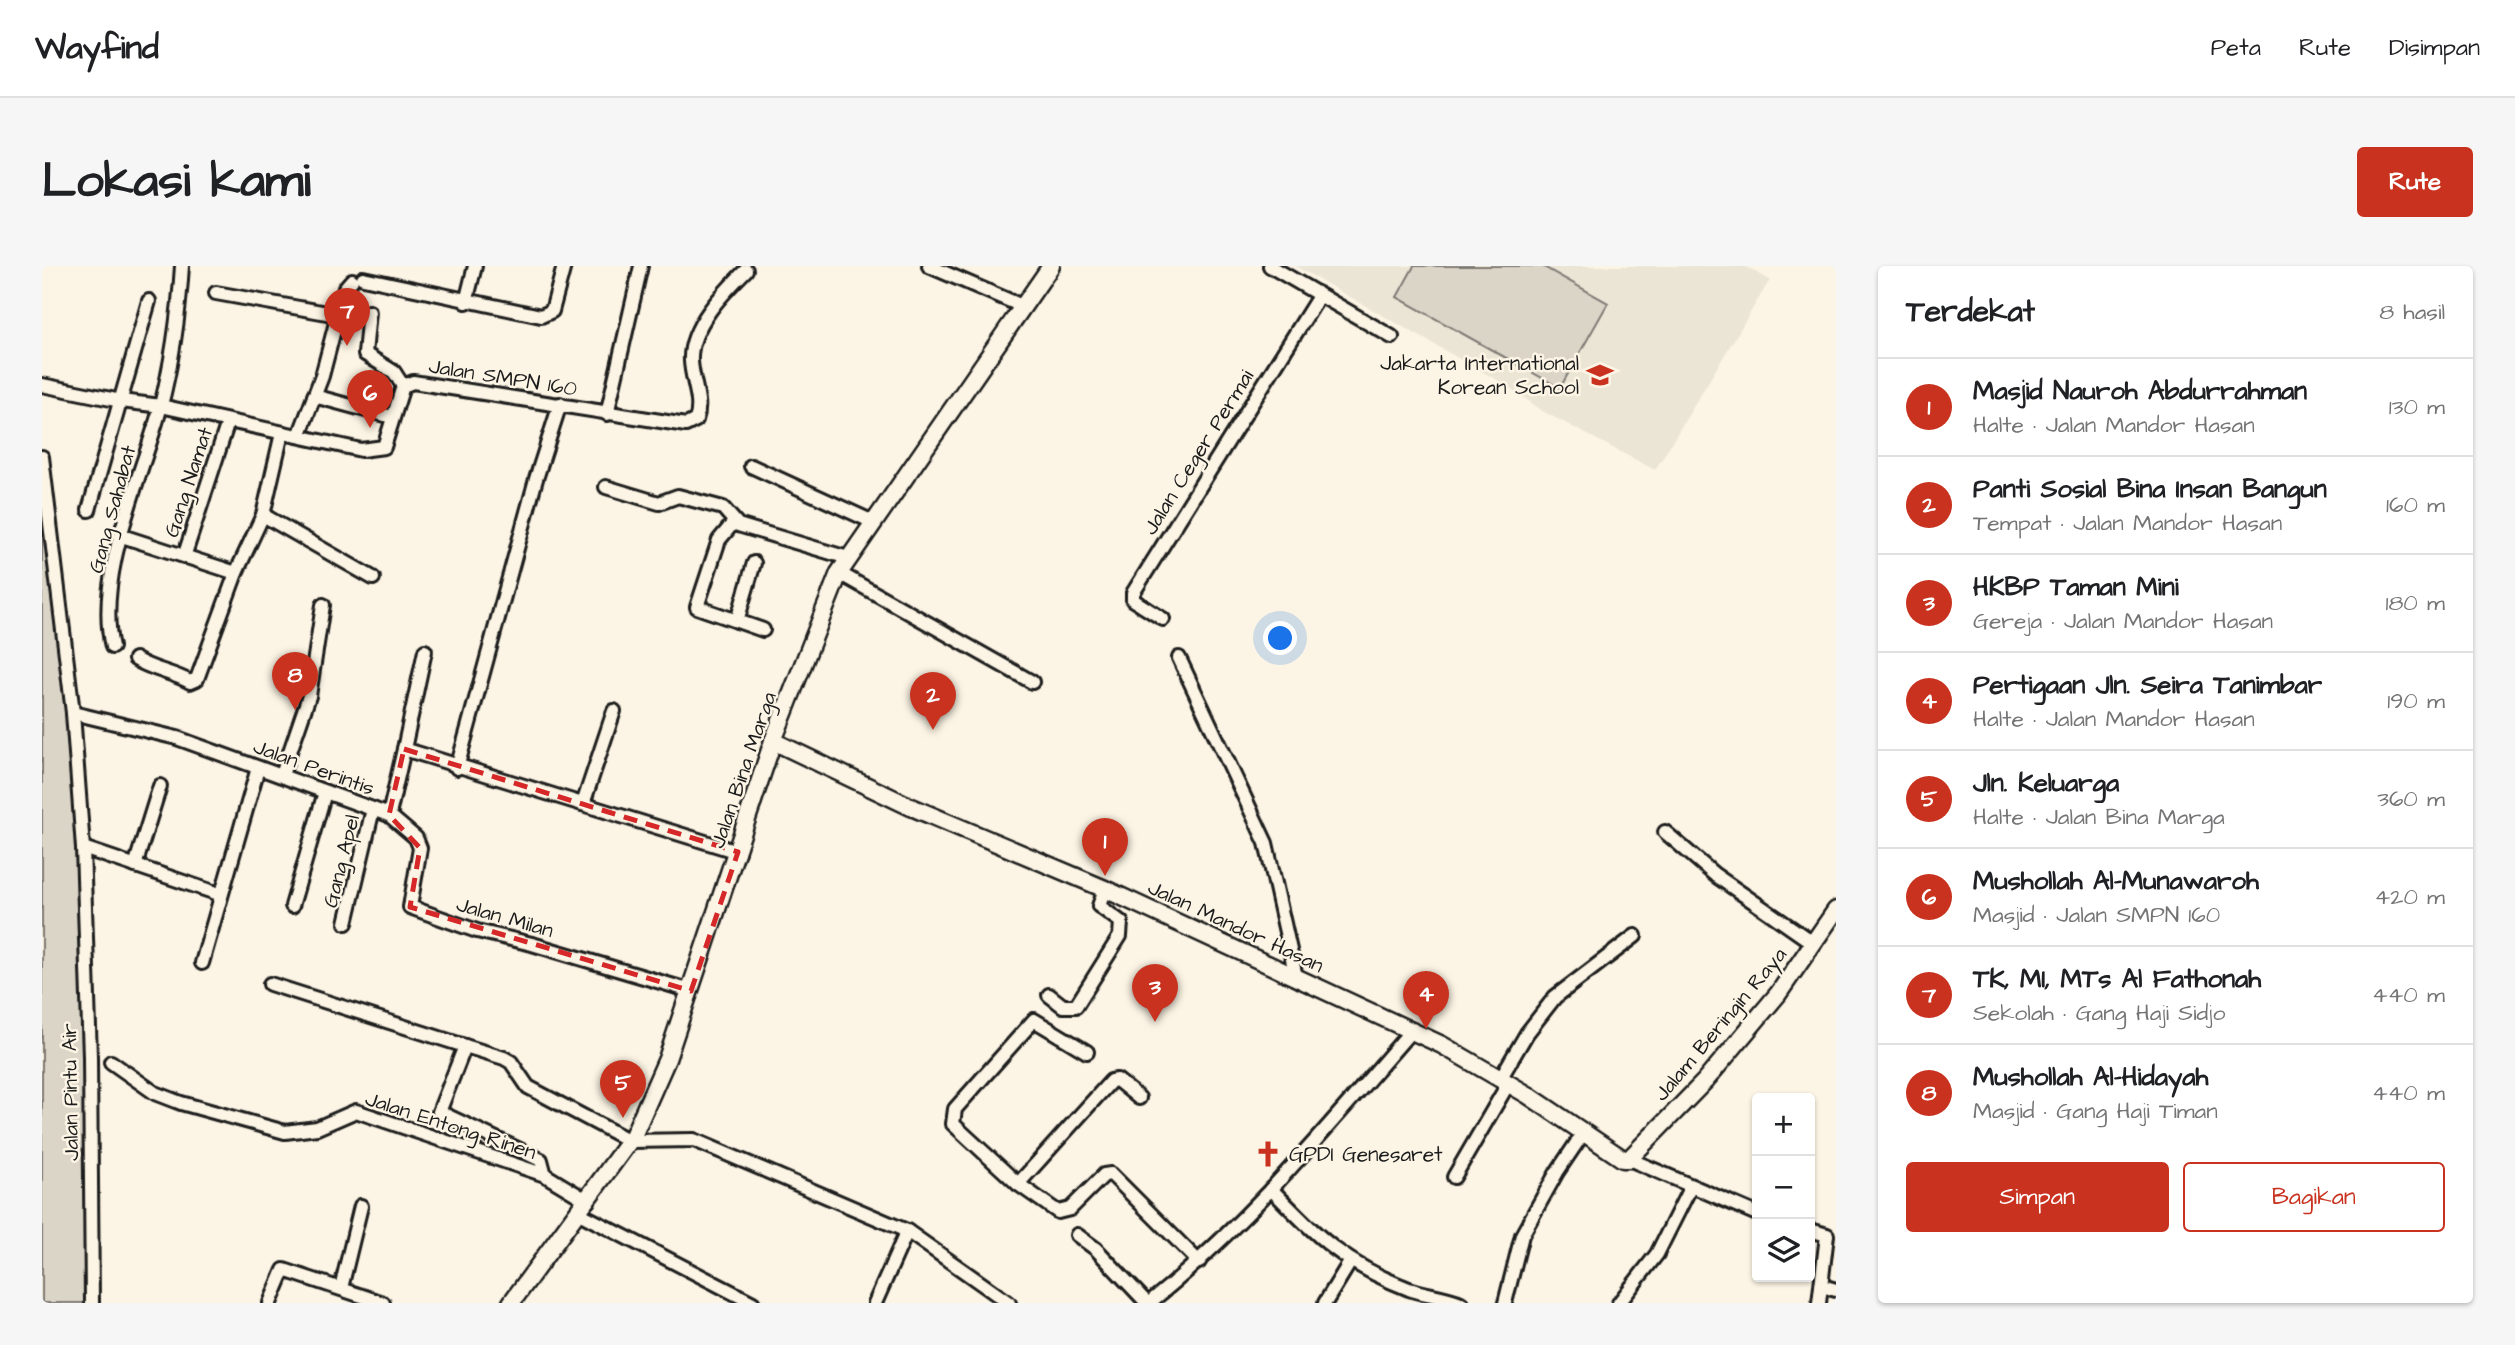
<!DOCTYPE html>
<html lang="id">
<head>
<meta charset="utf-8">
<style>
	body { margin:0; font-family:"Architects Daughter",sans-serif; background:#f6f6f6; color:#202124 }
	.controls { position:absolute; right:21px; bottom:21px; display:grid; overflow:hidden; border-radius:7px; box-shadow:0 2px 5px #0004 }
	.controls button { width:63px; height:63px; display:grid; place-items:center; padding:0; border:0; border-bottom:2px solid #e0e0e0; background:#fff; color:#202124; font:35px sans-serif }
	.you { position:absolute; left:1239px; top:373px; width:24px; height:24px; margin:-18px; border:5px solid #fff; border-radius:50%; background:#1a73e8; box-shadow:0 0 0 10px #1a73e833 }
	.badge { display:grid; place-items:center; width:46px; height:46px; border-radius:50%; background:#c8321e; color:#fff; font-size:23px; font-weight:700 }
	.pin { position:absolute; translate:-50% -58px; filter:drop-shadow(0 2px 4px #0008) }
	.pin::after { content:''; position:absolute; top:37px; width:24px; height:21px; background:inherit; clip-path:polygon(0 0,100% 0,50% 100%) }
	.list { margin:0; padding:0; list-style:none }
	h2 { display:flex; justify-content:space-between; align-items:center; height:91px; margin:0; padding:0 28px; font-size:30px }
	h2 small { font-size:23px; font-weight:400; color:#757577 }
	.list li { display:grid; grid-template-columns:46px 1fr auto; gap:21px; align-items:center; box-sizing:border-box; height:98px; padding:0 28px; border-top:2px solid #e0e0e0 }
	.list b { display:block; font-size:26px; white-space:nowrap }
	.list p { margin:0; font-size:23px; white-space:nowrap; color:#757577 }
	.list em { font-size:23px; font-style:normal; color:#757577 }
	.actions { display:flex; gap:14px; padding:21px 28px }
	.actions a { flex:1; padding:16px 0; border:2px solid #c8321e; border-radius:7px; text-align:center; font-size:24px; color:#c8321e }
	.actions .main { background:#c8321e; color:#fff }
	.icon { flex:none; width:38px; height:38px; fill:none; stroke:currentColor; stroke-width:2; stroke-linecap:round; stroke-linejoin:round }
	.map { position:relative; flex:none; width:1794px; height:1037px; overflow:hidden; border-radius:7px }
	header { display:flex; align-items:center; gap:42px; box-sizing:border-box; height:98px; padding:0 35px; background:#fff; border-bottom:2px solid #e0e0e0 }
	header strong { font-size:33px }
	nav { display:flex; gap:38px; margin-inline-start:auto; font-size:24px }
	.intro { display:flex; align-items:center; justify-content:space-between; box-sizing:border-box; height:168px; padding:0 42px }
	h1 { margin:0; font-size:49px }
	.button { padding:18px 32px; border-radius:7px; background:#c8321e; color:#fff; font-size:24px; font-weight:700 }
	main { display:flex; gap:42px; padding:0 42px }
	aside { flex:1; background:#fff; border-radius:7px; box-shadow:0 2px 5px #0004 }
	.map>svg:first-child { display:block }
	.built { fill:#ebe5d6 }
	.green { fill:#dbd5c8; stroke:#7c7872; stroke-width:2 }
	.lines { fill:none; stroke-linecap:round; stroke-linejoin:round }
	.minor-casing { stroke:#1c1c1c; stroke-width:18 }
	.tertiary-casing { stroke:#1c1c1c; stroke-width:21 }
	.minor { stroke:#fcf5e5; stroke-width:12 }
	.tertiary { stroke:#fcf5e5; stroke-width:16 }
	.marked { fill:none; stroke:#d62828; stroke-width:5; stroke-dasharray:14 9; stroke-linejoin:round }
	.labels { text-anchor:middle; stroke-width:5; stroke-linejoin:round; paint-order:stroke }
	.poi-label { font-size:21px; fill:#1c1c1c; stroke:#fcf5e5; text-anchor:end }
	.street-label { font-size:21px; fill:#1c1c1c; stroke:#fcf5e5 }
</style>
</head>
<body>
<header>
<strong>Wayfind</strong>
<nav><a>Peta</a><a>Rute</a><a>Disimpan</a></nav>
</header>
<div class="intro"><h1>Lokasi kami</h1><a class="button">Rute</a></div>
<main>
<div class="map">
<svg width="1794" height="1037" viewBox="0 0 1794 1037">
	<rect width="100%" height="100%" fill="#fcf5e5"/>
	<filter id="ink" filterUnits="userSpaceOnUse"><feTurbulence type="fractalNoise" baseFrequency=".0143" numOctaves="2"/><feDisplacementMap in="SourceGraphic" scale="14" xChannelSelector="R" yChannelSelector="G"/><feConvolveMatrix kernelMatrix="1 2 1 2 8 2 1 2 1" color-interpolation-filters="sRGB"/></filter>
	<g filter="url(#ink)">
		<path class="built" d="M1253,0H1703L1728,14L1613,204L1502,146L1464,119Z"/>
		<g class="green">
			<path d="M1372,0H1500L1566,37L1518,122L1355,31Z"/>
			<path d="M0,192L41,582L50,1037H0Z"/>
		</g>
		<g class="lines">
			<g class="minor-casing">
				<g id="minor">
					<path d="M887,0L980,40"/>
					<path d="M1228,0L1350,71"/>
					<path d="M321,12L499,50L510,45L522,0"/>
					<path d="M174,27L296,49L280,110L257,170"/>
					<path d="M424,36L433,0"/>
					<path d="M327,46L323,88L352,106L361,120"/>
					<path d="M296,49L303,22L310,14"/>
					<path d="M0,119L79,135L119,140L319,184L342,181L361,120L371,116L644,159L654,154C661,135 650,116 649,95C647,61 682,26 704,4"/>
					<path d="M272,130L350,151"/>
					<path d="M565,148L599,0"/>
					<path d="M0,191L31,447L135,472L347,549L362,483L696,586"/>
					<path d="M709,200L831,256"/>
					<path d="M564,221L617,237L636,230L681,242L696,259L806,292"/>
					<path d="M47,244L107,35"/>
					<path d="M221,249L331,312"/>
					<path d="M692,256L677,274L655,341L721,364"/>
					<path d="M80,270L194,307"/>
					<path d="M143,288L186,156"/>
					<path d="M797,307L990,416"/>
					<path d="M1121,353L1091,334V327L1277,30"/>
					<path d="M695,355L712,297"/>
					<path d="M70,381C53,309 99,213 118,143C130,98 137,46 140,0"/>
					<path d="M1137,392L1224,577L1254,711"/>
					<path d="M93,393C110,404 130,406 148,416L155,413L194,307L221,249L240,167"/>
					<path d="M31,447L41,582L48,791L50,1037"/>
					<path d="M362,483L383,385"/>
					<path d="M415,502L494,213L518,138"/>
					<path d="M240,509L267,430L281,339"/>
					<path d="M541,538L572,445"/>
					<path d="M347,549L374,572L378,582L368,641L435,665L490,678L649,725"/>
					<path d="M1623,566L1673,609L1771,677"/>
					<path d="M41,582L177,628"/>
					<path d="M93,600L118,520"/>
					<path d="M250,640L283,526"/>
					<path d="M304,657L331,543"/>
					<path d="M160,697L216,502"/>
					<path d="M228,718L423,780L397,846L499,894L503,909"/>
					<path d="M1007,729L1021,740H1034L1078,670L1079,656L1057,640L1063,623"/>
					<path d="M423,780L462,792L469,796L486,821L588,875L652,874L865,965L967,1037"/>
					<path d="M1045,786L992,754L913,843L911,858L976,918L1016,946L1028,943L1062,909L1069,908L1157,996"/>
					<path d="M69,796L113,827L139,837L243,866L275,862L314,845L503,909L546,935"/>
					<path d="M1458,813L1485,767L1513,731L1593,670"/>
					<path d="M1587,893L1715,948"/>
					<path d="M1412,911L1466,818"/>
					<path d="M976,918L1069,815L1075,814L1097,832"/>
					<path d="M1229,923C1277,972 1302,998 1367,1023C1384,1029 1402,1030 1419,1037"/>
					<path d="M535,946L711,1037"/>
					<path d="M1768,964L1785,969L1777,1037"/>
					<path d="M1035,969L1054,983L1105,1037"/>
					<path d="M1780,1020L1794,1024"/>
					<path d="M299,1022L319,940"/>
					<path d="M228,1037L242,1004L341,1037"/>
					<path d="M833,1037L865,965"/>
					<path d="M1107,1037C1206,958 1286,860 1369,765"/>
					<path d="M1283,1037L1308,996"/>
					<path d="M1463,1037L1480,969L1515,906L1542,866"/>
					<path d="M1577,1037L1615,988L1648,922"/>
				</g>
			</g>
			<g class="tertiary-casing">
				<g id="tertiary">
					<path d="M731,475L867,540L1063,623L1400,779L1486,829L1581,893H1587L1663,815L1736,728L1794,644"/>
					<path d="M469,1037L591,870L625,793L731,475L797,307L1009,0"/>
				</g>
			</g>
			<use href="#minor" class="minor"/>
			<use href="#tertiary" class="tertiary"/>
		</g>
	</g>
	<path class="marked" d="M362,483L696,586L649,725L368,641L378,582L347,549Z"/>
	<defs>
		<g id="school-bare" transform="scale(2.1)"><path d="M0-5L7-2L0 1L-7-2ZM-4 1L0 2.5L4 1V4Q0 6-4 4Z" fill="#c8321e" stroke="#fcf5e5" stroke-width="2.5" paint-order="stroke"/></g>
		<g id="church-bare" transform="scale(2.1)"><path d="M-1.2-6h2.4v3.5h3.3v2.4h-3.3V6h-2.4V-.1h-3.3v-2.4h3.3Z" fill="#c8321e" stroke="#fcf5e5" stroke-width="2.5" paint-order="stroke"/></g>
	</defs>
	<g fill-rule="evenodd">
		<use href="#school-bare" x="1558" y="109"/>
		<use href="#church-bare" x="1226" y="888"/>
	</g>
	<g class="labels">
		<g class="poi-label">
			<text x="1537" y="104">Jakarta International<tspan x="1537" dy="24">Korean School</tspan></text>
			<text x="1247" y="895" text-anchor="start">GPDI Genesaret</text>
		</g>
		<g class="street-label">
			<text transform="translate(461 111) rotate(9)" y="7">Jalan SMPN 160</text>
			<text transform="translate(1156 186) rotate(-58)" y="7">Jalan Ceger Permai</text>
			<text transform="translate(146 216) rotate(-72)" y="7">Gang Namat</text>
			<text transform="translate(70 243) rotate(-75)" y="7">Gang Sahabat</text>
			<text transform="translate(272 501) rotate(20)" y="7">Jalan Perintis</text>
			<text transform="translate(701 504) rotate(-71)" y="7">Jalan Bina Marga</text>
			<text transform="translate(299 595) rotate(-76)" y="7">Gang Apel</text>
			<text transform="translate(463 651) rotate(16)" y="7">Jalan Milan</text>
			<text transform="translate(1194 660) rotate(25)" y="7">Jalan Mandor Hasan</text>
			<text transform="translate(1678 758) rotate(-50)" y="7">Jalam Beringin Raya</text>
			<text transform="translate(28 826) rotate(-91)" y="7">Jalan Pintu Air</text>
			<text transform="translate(409 859) rotate(18)" y="7">Jalan Entong Rinen</text>
		</g>
	</g>
</svg>
<div class="controls">
<button>+</button>
<button>−</button>
<button><svg class="icon" aria-label="layers" viewBox="0 0 24 24"><path d="M12 4l9 5-9 5-9-5zM3 14l9 5 9-5"/></svg></button>
</div>
<div class="you"></div>
<div class="pin badge" style="left:1063px;top:610px">1</div>
<div class="pin badge" style="left:891px;top:464px">2</div>
<div class="pin badge" style="left:1113px;top:756px">3</div>
<div class="pin badge" style="left:1384px;top:763px">4</div>
<div class="pin badge" style="left:581px;top:852px">5</div>
<div class="pin badge" style="left:328px;top:162px">6</div>
<div class="pin badge" style="left:305px;top:80px">7</div>
<div class="pin badge" style="left:253px;top:444px">8</div>
</div>
<aside>
<h2>Terdekat<small>8 hasil</small></h2>
<ul class="list">
<li><span class="badge">1</span><div><b>Masjid Nauroh Abdurrahman</b><p>Halte · Jalan Mandor Hasan</p></div><em>130 m</em></li>
<li><span class="badge">2</span><div><b>Panti Sosial Bina Insan Bangun</b><p>Tempat · Jalan Mandor Hasan</p></div><em>160 m</em></li>
<li><span class="badge">3</span><div><b>HKBP Taman Mini</b><p>Gereja · Jalan Mandor Hasan</p></div><em>180 m</em></li>
<li><span class="badge">4</span><div><b>Pertigaan Jln. Seira Tanimbar</b><p>Halte · Jalan Mandor Hasan</p></div><em>190 m</em></li>
<li><span class="badge">5</span><div><b>Jln. Keluarga</b><p>Halte · Jalan Bina Marga</p></div><em>360 m</em></li>
<li><span class="badge">6</span><div><b>Mushollah Al-Munawaroh</b><p>Masjid · Jalan SMPN 160</p></div><em>420 m</em></li>
<li><span class="badge">7</span><div><b>TK, MI, MTs Al Fathonah</b><p>Sekolah · Gang Haji Sidjo</p></div><em>440 m</em></li>
<li><span class="badge">8</span><div><b>Mushollah Al-Hidayah</b><p>Masjid · Gang Haji Timan</p></div><em>440 m</em></li>
</ul>
<div class="actions"><a class="main">Simpan</a><a>Bagikan</a></div>
</aside>
</main>
</body>
</html>
